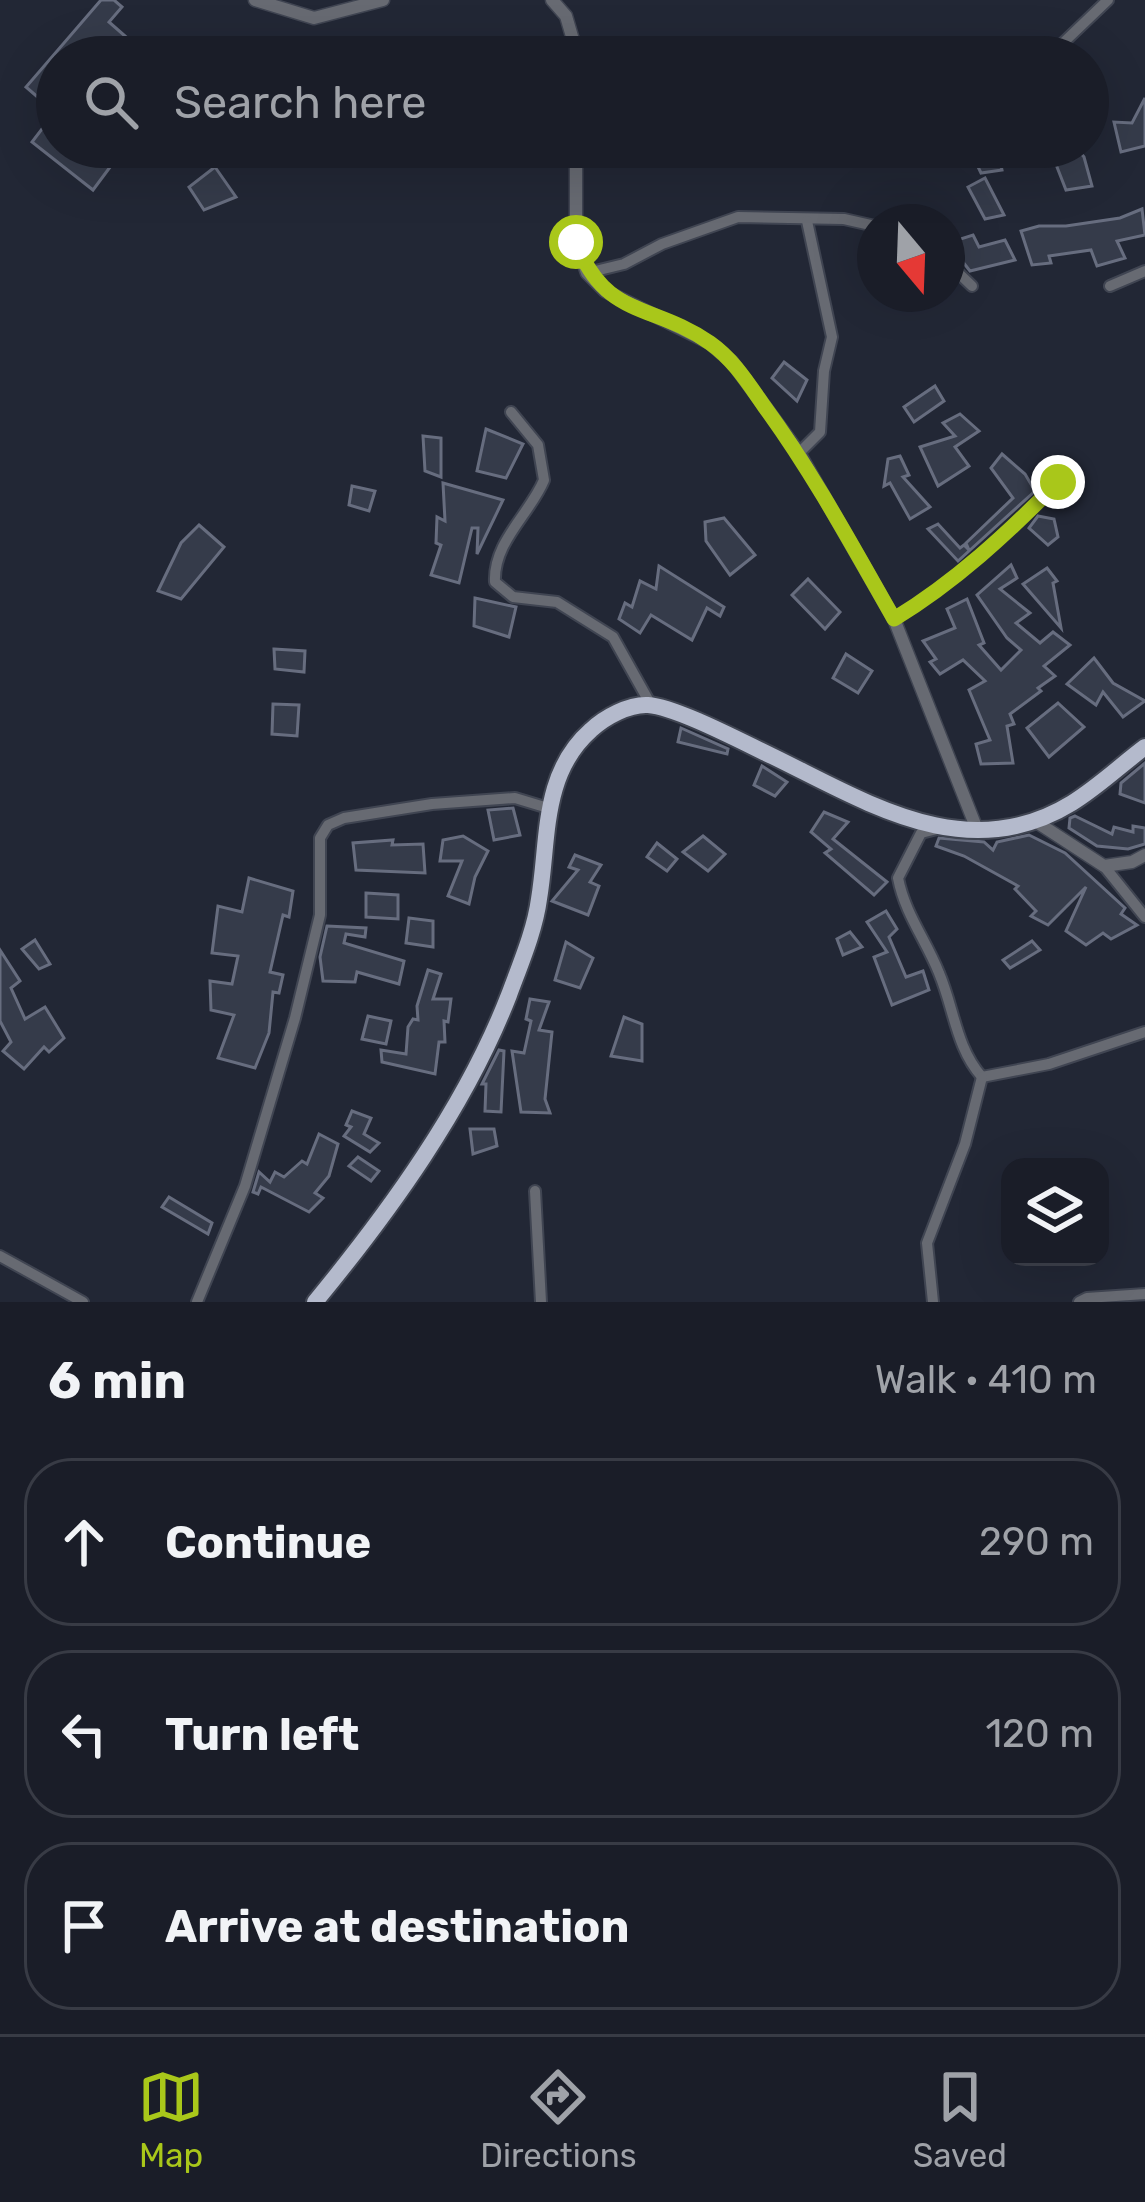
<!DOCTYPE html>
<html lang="en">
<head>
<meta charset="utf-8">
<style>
	body { margin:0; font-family:Rubik,sans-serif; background:#232630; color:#f1f3f6 }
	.controls { position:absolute; right:36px; bottom:36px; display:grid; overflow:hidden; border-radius:24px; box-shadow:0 12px 48px #0002 }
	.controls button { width:108px; height:108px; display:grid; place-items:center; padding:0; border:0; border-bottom:3px solid #383b45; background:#1a1d28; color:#f1f3f6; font:60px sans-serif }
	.compass { position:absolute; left:857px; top:204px; width:108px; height:108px; border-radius:50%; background:#1a1d28; box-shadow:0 12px 48px #0002; rotate:161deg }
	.stop { position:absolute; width:36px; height:36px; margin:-27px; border:9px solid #a9c71a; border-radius:50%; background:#fff }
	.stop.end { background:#a9c71a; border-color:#fff; box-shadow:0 3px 12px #0008 }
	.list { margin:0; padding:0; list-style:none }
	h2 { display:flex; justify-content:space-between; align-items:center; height:156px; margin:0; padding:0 48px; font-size:51px }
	h2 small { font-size:39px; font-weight:400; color:#9fa2a8 }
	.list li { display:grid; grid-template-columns:78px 1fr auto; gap:36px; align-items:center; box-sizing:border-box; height:168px; margin:0 24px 24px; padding:0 24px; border:3px solid #383b45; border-radius:48px }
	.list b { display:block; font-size:45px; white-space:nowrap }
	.list em { font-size:39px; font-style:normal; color:#9fa2a8 }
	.icon { flex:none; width:66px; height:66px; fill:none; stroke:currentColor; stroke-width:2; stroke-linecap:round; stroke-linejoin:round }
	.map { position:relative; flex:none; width:1145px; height:1302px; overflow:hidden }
	.search { position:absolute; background:#1a1d28; box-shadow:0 12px 48px #0002; left:36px; right:36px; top:36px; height:132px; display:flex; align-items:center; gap:30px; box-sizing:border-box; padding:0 42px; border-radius:66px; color:#9fa2a8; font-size:45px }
	.sheet { height:732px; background:#1a1d28 }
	nav { display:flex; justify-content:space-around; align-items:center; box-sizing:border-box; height:168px; border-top:3px solid #383b45; background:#1a1d28; font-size:33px; color:#9fa2a8 }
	nav a { display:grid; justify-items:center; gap:6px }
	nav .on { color:#a9c71a }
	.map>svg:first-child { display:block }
	.building { fill:#353b4a; stroke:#676d7f; stroke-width:3 }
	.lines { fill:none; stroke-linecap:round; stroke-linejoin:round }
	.minor-casing { stroke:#404552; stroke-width:14 }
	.tertiary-casing { stroke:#404552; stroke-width:15 }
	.trunk-casing { stroke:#404552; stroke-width:20 }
	.minor { stroke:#676a72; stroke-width:10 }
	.tertiary { stroke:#676a72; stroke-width:12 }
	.trunk { stroke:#b4bacc; stroke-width:16 }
	.route { stroke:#a9c71a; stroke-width:15 }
</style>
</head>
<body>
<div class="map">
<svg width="1145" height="1302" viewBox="0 0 1145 1302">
	<rect width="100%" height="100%" fill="#222735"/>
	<g class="building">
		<path d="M101,0H114L122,7L109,22L149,57H57V147H125L93,190L32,142L55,112L26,87Z"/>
		<path d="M1145,98V146L1121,152L1114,122L1132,123Z"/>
		<path d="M980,147H997L1002,170L981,173L970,150Z"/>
		<path d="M1058,147H1076L1084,157L1092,186L1066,190L1050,149Z"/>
		<path d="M215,167L236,197L204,210L189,187Z"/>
		<path d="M985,178L1004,215L985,219L968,187Z"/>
		<path d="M1142,209L1145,235L1117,241L1125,258L1097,266L1091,250L1049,256L1051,263L1032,265L1021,231L1039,226H1066L1120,218Z"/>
		<path d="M973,235L979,247L1005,240L1015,260L970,271L948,243Z"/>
		<path d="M784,362L807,380L797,401L772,378Z"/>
		<path d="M935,386L944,401L914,422L904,407Z"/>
		<path d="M960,414L979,431L955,447L969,466L938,486L920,447L955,436L943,423Z"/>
		<path d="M486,429L523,444L506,478L477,471Z"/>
		<path d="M423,436L441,438V477L425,471Z"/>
		<path d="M1002,454L1025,474L1035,491L958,561L928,529L938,524L960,548L964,545L969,550L966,543L1013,498L991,468Z"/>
		<path d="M900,456L909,475L903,477L930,507L910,519L890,483L884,486L888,459Z"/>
		<path d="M443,483L503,500L477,554L478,528H472L459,583L431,575L441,545L436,543L437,517L445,521Z"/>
		<path d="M352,486L375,491L369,511L349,505Z"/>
		<path d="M1038,516L1054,519L1058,537L1048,545L1029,528Z"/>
		<path d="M724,518L755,555L730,575L706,541L705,522Z"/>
		<path d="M199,525L224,547L181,599L158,591L181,543Z"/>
		<path d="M1011,565L1017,578L1000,589L1030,613L1016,623L1040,643L1053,632L1070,645L1044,666L1055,676L1038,688L1041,691L1010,714L1014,724L1007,726L1013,763L981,764L976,744L990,740L969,690L985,681L963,660L940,674L930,662L936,659L923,641L955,628L947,609L967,599L984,643L979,645L1001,670L1021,650L1007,638L977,595Z"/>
		<path d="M659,566L724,607L720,616L707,608L692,640L651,615L640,633L619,619L625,603L632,607L640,581L656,589Z"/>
		<path d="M1047,568L1057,581L1053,583L1061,628L1023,584Z"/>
		<path d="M808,579L840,612L825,629L792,595Z"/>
		<path d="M475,598L516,607L509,637L474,626Z"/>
		<path d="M274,649L305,651L304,672L275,669Z"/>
		<path d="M846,654L872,671L858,693L833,678Z"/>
		<path d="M1094,658L1113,683L1145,701L1123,717L1103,692L1096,705L1067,684Z"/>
		<path d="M1058,703L1084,727L1049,757L1027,728Z"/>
		<path d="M273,704L299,705L297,736L272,734Z"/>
		<path d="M681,728L728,749L727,754L678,742Z"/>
		<path d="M1145,763V803L1120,794L1121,783Z"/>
		<path d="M762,766L787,782L775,796L754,785Z"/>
		<path d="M513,808L520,835L494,840L488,810Z"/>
		<path d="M824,812L848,822L833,839L887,882L874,895L825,853L831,849L811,832Z"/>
		<path d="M1075,816L1112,834L1114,827L1133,832V826L1145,828V844L1128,849L1097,846L1069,828L1070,818Z"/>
		<path d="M1029,835L1065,853L1125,908L1121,914L1137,925L1111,939L1103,933L1086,945L1066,931L1086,887L1048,925L1031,916L1036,911L1015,889L1018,886L964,856L936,846L939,838L984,842L993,850L997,842Z"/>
		<path d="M463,836L488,851L475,877L469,904L448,896L462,861H440L443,840Z"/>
		<path d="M703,836L725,854L708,871L683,852Z"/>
		<path d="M393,840L392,845L423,844L425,873L356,870L353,843Z"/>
		<path d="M657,843L677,859L667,871L647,857Z"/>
		<path d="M575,855L601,865L590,882L599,886L588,915L552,901L578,870L569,867Z"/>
		<path d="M249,878L293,891L289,917L283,915L270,972L283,975L279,993L273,992L269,1033L255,1068L218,1058L234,1015L211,1010L210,981L232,984L238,956L212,953L218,906L242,912Z"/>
		<path d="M366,893L398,895V919L366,917Z"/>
		<path d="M886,911L897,929L889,937L906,977L923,971L929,990L892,1005L874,957L887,952L867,922Z"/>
		<path d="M409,918L433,921V947L406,943Z"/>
		<path d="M327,926L366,928L365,937L346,934L344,943L404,961L399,984L357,972L355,982L323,981L320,957Z"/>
		<path d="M850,932L862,947L843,955L837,939Z"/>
		<path d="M35,940L50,964L39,969L22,949Z"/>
		<path d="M1032,941L1040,950L1010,968L1003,960Z"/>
		<path d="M566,942L593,958L580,988L555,980Z"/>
		<path d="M0,950L20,981L11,988L25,1019L45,1007L64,1038L49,1052L44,1047L24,1069L3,1051L11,1042L0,1021Z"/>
		<path d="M428,970L441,974L433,999H451L448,1022L444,1021L445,1042H439L435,1074L382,1062L381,1050L406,1054L408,1027L413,1019L418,1020L417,1006Z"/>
		<path d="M530,999L549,1002L539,1030L552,1032L545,1099L550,1113L521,1112L512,1051L524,1053L531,1021L526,1019Z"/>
		<path d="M368,1016L391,1021L386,1044L362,1039Z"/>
		<path d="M624,1017L642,1024V1061L611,1056Z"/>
		<path d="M499,1050L504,1051L501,1112L485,1111L486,1084H482Z"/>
		<path d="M352,1111L371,1118L364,1134L379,1143L370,1152L344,1136L351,1127L346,1125Z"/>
		<path d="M470,1129H494L497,1146L473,1154Z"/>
		<path d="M319,1134L338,1144L329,1176L315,1193L323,1198L309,1212L261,1187L258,1194L253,1192L259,1172L270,1182L275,1172L284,1177L302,1161L307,1164Z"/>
		<path d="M358,1157L379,1171L371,1181L349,1166Z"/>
		<path d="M169,1197L212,1223L208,1234L162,1207Z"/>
	</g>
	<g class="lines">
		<g class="minor-casing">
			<g id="minor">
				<path d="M1063,43L1108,0"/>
				<path d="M947,262L972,286"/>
				<path d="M587,273L624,264L662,244L738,217L844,219L875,226"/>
				<path d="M1110,286L1145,271"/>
				<path d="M511,412L538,445L544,480C530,514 493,542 495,582L513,597L557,602L613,637L651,705"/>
				<path d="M799,453L820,432L824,371L832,337L807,221"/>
				<path d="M894,619C955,582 1007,533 1058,482"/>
				<path d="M937,829L921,833L898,878C905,914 926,940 939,973C954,1008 956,1048 982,1077"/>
				<path d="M1104,866L1145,917"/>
				<path d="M982,1077L1049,1064L1145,1032"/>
				<path d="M535,1191L541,1302"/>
				<path d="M0,1256L83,1302"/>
				<path d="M197,1302L245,1186L295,1018L320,915V838L328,825L344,818L432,804L515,798L548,808"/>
				<path d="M933,1302L927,1243L965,1144L982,1077"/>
				<path d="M1079,1302L1087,1298L1145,1294"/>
			</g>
		</g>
		<g class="tertiary-casing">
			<g id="tertiary">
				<path d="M255,0L314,18L383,0"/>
				<path d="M552,0L566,16L578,57"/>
				<path d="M576,147V241L587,273L605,291L710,343L732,362L799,453L894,619L978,832"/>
				<path d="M1035,821L1104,866L1132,862L1145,855"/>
			</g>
		</g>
		<g class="trunk-casing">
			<path id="trunk" d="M315,1302C390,1211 466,1106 509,995C520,965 535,930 539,899C549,840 541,774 591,730C605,717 629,704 648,705C677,707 746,744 774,757C870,804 968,867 1072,803C1098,787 1121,765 1145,747"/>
		</g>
		<use href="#minor" class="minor"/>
		<use href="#tertiary" class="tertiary"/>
		<use href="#trunk" class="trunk"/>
	</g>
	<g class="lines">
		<path class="route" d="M576,242C605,319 653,303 710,343C733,359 748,383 764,406C813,473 853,547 894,619C955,582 1008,533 1058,482"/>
	</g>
</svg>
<div class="controls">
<button><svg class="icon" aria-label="layers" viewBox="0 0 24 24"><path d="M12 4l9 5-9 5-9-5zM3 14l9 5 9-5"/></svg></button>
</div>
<svg class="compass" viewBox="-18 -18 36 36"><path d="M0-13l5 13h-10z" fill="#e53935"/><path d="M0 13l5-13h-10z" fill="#9fa2a8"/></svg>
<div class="stop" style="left:576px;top:242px"></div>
<div class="stop end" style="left:1058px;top:482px"></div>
<div class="search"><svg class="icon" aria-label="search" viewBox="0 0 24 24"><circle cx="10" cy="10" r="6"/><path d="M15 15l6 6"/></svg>Search here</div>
</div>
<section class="sheet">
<h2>6 min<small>Walk · 410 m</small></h2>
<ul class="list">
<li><svg class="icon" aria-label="ahead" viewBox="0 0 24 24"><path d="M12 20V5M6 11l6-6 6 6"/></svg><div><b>Continue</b></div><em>290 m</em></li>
<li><svg class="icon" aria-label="left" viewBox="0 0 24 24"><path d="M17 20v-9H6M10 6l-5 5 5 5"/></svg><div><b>Turn left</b></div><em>120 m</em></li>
<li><svg class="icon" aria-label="arrive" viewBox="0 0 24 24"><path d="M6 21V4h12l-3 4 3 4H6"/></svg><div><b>Arrive at destination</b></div></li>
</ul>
</section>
<nav>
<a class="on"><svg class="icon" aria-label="map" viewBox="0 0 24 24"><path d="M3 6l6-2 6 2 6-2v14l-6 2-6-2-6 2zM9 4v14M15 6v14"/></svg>Map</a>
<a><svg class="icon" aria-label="directions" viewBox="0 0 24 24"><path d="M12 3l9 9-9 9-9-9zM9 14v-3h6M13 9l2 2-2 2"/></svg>Directions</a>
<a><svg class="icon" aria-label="saved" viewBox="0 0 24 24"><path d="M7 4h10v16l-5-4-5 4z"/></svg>Saved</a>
</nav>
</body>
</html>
